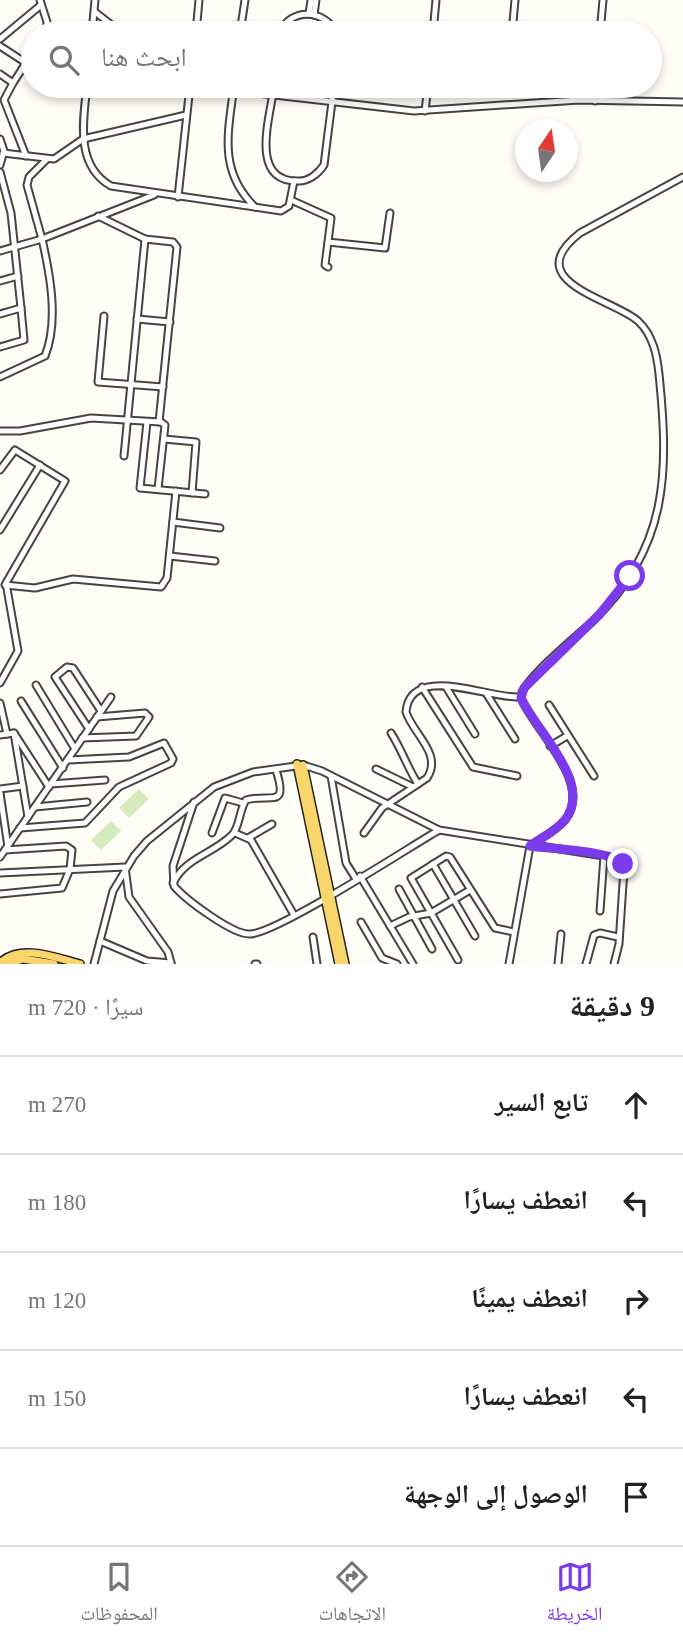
<!DOCTYPE html>
<html lang="ar">
<head>
<meta charset="utf-8">
<style>
	body { margin:0; font-family:"Times New Roman","Noto Naskh Arabic",serif; background:#f6f6f6; color:#222; direction:rtl }
	.compass { position:absolute; left:515px; top:119px; width:63px; height:63px; border-radius:50%; background:#fff; box-shadow:0 4px 10px #0003; rotate:13deg }
	.stop { position:absolute; width:21px; height:21px; margin:-16px; border:5px solid #7c3aed; border-radius:50%; background:#fff }
	.stop.end { background:#7c3aed; border-color:#fff; box-shadow:0 2px 7px #0008 }
	.list { margin:0; padding:0; list-style:none }
	h2 { display:flex; justify-content:space-between; align-items:center; height:91px; margin:0; padding:0 28px; font-size:30px }
	h2 small { font-size:23px; font-weight:400; color:#767676 }
	.list li { display:grid; grid-template-columns:46px 1fr auto; gap:21px; align-items:center; box-sizing:border-box; height:98px; padding:0 28px; border-top:2px solid #e0e0e0 }
	.list b { display:block; font-size:26px; white-space:nowrap }
	.list em { font-size:23px; font-style:normal; color:#767676 }
	.icon { flex:none; width:38px; height:38px; fill:none; stroke:currentColor; stroke-width:2; stroke-linecap:round; stroke-linejoin:round }
	.map { position:relative; flex:none; width:683px; height:964px; overflow:hidden; direction:ltr }
	.search { position:absolute; background:#fff; box-shadow:0 4px 10px #0003; left:21px; right:21px; top:21px; height:77px; display:flex; align-items:center; gap:18px; box-sizing:border-box; padding:0 24px; border-radius:38px; color:#767676; font-size:26px }
	.sheet { height:581px; background:#fff }
	nav { display:flex; justify-content:space-around; align-items:center; box-sizing:border-box; height:98px; border-top:2px solid #e0e0e0; background:#fff; font-size:19px; color:#767676 }
	nav a { display:grid; justify-items:center; gap:4px }
	nav .on { color:#7c3aed }
	.map>svg:first-child { display:block }
	.grass { fill:#d5ebbd }
	.lines { fill:none; stroke-linecap:round; stroke-linejoin:round }
	.minor-casing { stroke:#444; stroke-width:9 }
	.major-casing { stroke:#222; stroke-width:10 }
	.minor { stroke:#fff; stroke-width:5 }
	.major { stroke:#f9d66b; stroke-width:7 }
	.route { stroke:#7c3aed; stroke-width:9 }
</style>
</head>
<body>
<div class="map">
<svg width="683" height="964" viewBox="0 0 683 964">
	<rect width="100%" height="100%" fill="#fffdf5"/>
	<g class="grass">
		<path d="M139,789L149,799L129,818L119,808Z"/>
		<path d="M111,821L121,831L101,850L91,840Z"/>
	</g>
	<g class="lines">
		<g class="minor-casing">
			<g id="minor">
				<path d="M40,0L47,22L46,33"/>
				<path d="M95,12L122,33"/>
				<path d="M309,14L311,0"/>
				<path d="M314,15L316,0"/>
				<path d="M433,32L446,33"/>
				<path d="M92,33L95,0"/>
				<path d="M196,33L199,0"/>
				<path d="M240,33L245,0"/>
				<path d="M280,33C290,7 325,9 336,33"/>
				<path d="M433,33L436,0"/>
				<path d="M512,33L515,0"/>
				<path d="M600,33L603,0"/>
				<path d="M0,39L41,5"/>
				<path d="M0,46L26,63"/>
				<path d="M22,69L33,75"/>
				<path d="M0,74L13,83L33,52"/>
				<path d="M13,83L4,100L26,156"/>
				<path d="M87,86C83,120 75,166 111,186L281,211L289,206L294,181"/>
				<path d="M196,86L414,111L579,100L683,102"/>
				<path d="M234,86C228,133 218,171 255,207"/>
				<path d="M274,86C271,115 248,181 297,181C308,182 318,174 324,165L334,86"/>
				<path d="M507,87V86"/>
				<path d="M595,101L596,86"/>
				<path d="M425,111L428,86"/>
				<path d="M0,139L4,151L0,165"/>
				<path d="M3,153L54,159L83,139L186,115"/>
				<path d="M47,159L29,177L27,185L42,239L154,195"/>
				<path d="M0,172L11,213L21,308"/>
				<path d="M178,197L190,86"/>
				<path d="M291,200L331,218L328,242L385,248L390,213"/>
				<path d="M98,216L145,239"/>
				<path d="M328,242L325,265L328,267"/>
				<path d="M0,251L42,239C50,274 59,321 45,356L0,377"/>
				<path d="M0,281L18,276"/>
				<path d="M0,314L21,308L24,340L0,347"/>
				<path d="M104,316L98,382L163,387"/>
				<path d="M137,319L170,322"/>
				<path d="M147,422L140,488L205,494"/>
				<path d="M0,431H20L91,418L161,422L165,425L158,489"/>
				<path d="M164,439L196,442L192,493"/>
				<path d="M124,456L145,239L173,242L177,247L159,422"/>
				<path d="M0,470L15,450L65,481L6,583L18,651L0,683"/>
				<path d="M173,522L220,528"/>
				<path d="M0,530L40,465"/>
				<path d="M170,556L215,561"/>
				<path d="M5,585L35,588L73,579L161,587L167,578L176,491"/>
				<path d="M36,685L75,749"/>
				<path d="M422,687L473,767L517,776"/>
				<path d="M446,687L475,734"/>
				<path d="M522,692C532,673 575,637 593,621C669,547 669,472 659,374C657,355 653,335 638,321C614,299 517,282 580,233L683,177"/>
				<path d="M486,693L515,739"/>
				<path d="M21,701L63,768"/>
				<path d="M0,703L7,734L0,735"/>
				<path d="M549,705L594,776"/>
				<path d="M89,729L55,677L67,667L73,668L101,711"/>
				<path d="M14,733L28,817"/>
				<path d="M391,733C402,750 407,767 418,784"/>
				<path d="M7,734L14,733L49,787"/>
				<path d="M82,738L136,736L149,717L145,713L97,717"/>
				<path d="M550,746L567,736"/>
				<path d="M376,769L413,787"/>
				<path d="M331,776L346,863L356,879"/>
				<path d="M51,784L105,780"/>
				<path d="M0,789L23,786"/>
				<path d="M0,793L8,847"/>
				<path d="M194,802L173,866L174,886C186,900 233,935 250,934C276,934 408,848 439,830"/>
				<path d="M35,807L87,802"/>
				<path d="M20,828L85,823L119,787L171,763L173,759L164,743L129,757L68,760"/>
				<path d="M212,833L225,798L243,803"/>
				<path d="M235,833L251,840L294,915"/>
				<path d="M364,833L382,808L427,778C443,754 413,734 406,712C410,663 487,698 518,697"/>
				<path d="M248,838L272,824"/>
				<path d="M604,856L618,859L624,869L619,944L614,964"/>
				<path d="M0,857L111,697"/>
				<path d="M433,864L475,936"/>
				<path d="M0,873L125,867L129,897L168,952L171,963"/>
				<path d="M360,876L413,964"/>
				<path d="M173,883C186,857 213,854 232,835C240,827 239,810 246,800C270,793 289,810 276,770"/>
				<path d="M399,889L432,949"/>
				<path d="M0,894L62,888L70,869L72,850L66,846L5,850"/>
				<path d="M361,922L382,958L397,964"/>
				<path d="M390,926L409,917L431,913L470,890"/>
				<path d="M313,937L317,964"/>
				<path d="M100,941L147,961L171,963"/>
				<path d="M458,960L411,878L446,856L450,857L495,928L514,932"/>
				<path d="M94,964L113,891L134,856L147,841L214,787L253,772L303,765L322,771L439,830L604,856L600,911"/>
				<path d="M255,964H257"/>
				<path d="M509,964L530,846C541,838 556,831 565,820C594,783 535,732 521,698"/>
				<path d="M558,964L561,934"/>
				<path d="M586,964L594,935L600,933L618,937"/>
			</g>
		</g>
		<g class="major-casing">
			<g id="major">
				<path d="M297,764L339,964"/>
				<path d="M303,765L345,964"/>
				<path d="M0,963C20,943 57,958 80,964"/>
				<path d="M7,964L23,959L54,964"/>
			</g>
		</g>
		<use href="#minor" class="minor"/>
		<use href="#major" class="major"/>
	</g>
	<g class="lines">
		<path class="route" d="M623,864C611,850 550,849 530,846C541,838 556,831 565,820C594,783 536,731 521,698L524,688L599,615L630,576"/>
	</g>
</svg>
<svg class="compass" viewBox="-18 -18 36 36"><path d="M0-13l5 13h-10z" fill="#e53935"/><path d="M0 13l5-13h-10z" fill="#767676"/></svg>
<div class="stop" style="left:630px;top:576px"></div>
<div class="stop end" style="left:623px;top:864px"></div>
<div class="search"><svg class="icon" aria-label="search" viewBox="0 0 24 24"><circle cx="10" cy="10" r="6"/><path d="M15 15l6 6"/></svg>ابحث هنا</div>
</div>
<section class="sheet">
<h2>9 دقيقة<small>سيرًا · 720 m</small></h2>
<ul class="list">
<li><svg class="icon" aria-label="ahead" viewBox="0 0 24 24"><path d="M12 20V5M6 11l6-6 6 6"/></svg><div><b>تابع السير</b></div><em>270 m</em></li>
<li><svg class="icon" aria-label="left" viewBox="0 0 24 24"><path d="M17 20v-9H6M10 6l-5 5 5 5"/></svg><div><b>انعطف يسارًا</b></div><em>180 m</em></li>
<li><svg class="icon" aria-label="right" viewBox="0 0 24 24"><path d="M7 20v-9h11M14 6l5 5-5 5"/></svg><div><b>انعطف يمينًا</b></div><em>120 m</em></li>
<li><svg class="icon" aria-label="left" viewBox="0 0 24 24"><path d="M17 20v-9H6M10 6l-5 5 5 5"/></svg><div><b>انعطف يسارًا</b></div><em>150 m</em></li>
<li><svg class="icon" aria-label="arrive" viewBox="0 0 24 24"><path d="M6 21V4h12l-3 4 3 4H6"/></svg><div><b>الوصول إلى الوجهة</b></div></li>
</ul>
</section>
<nav>
<a class="on"><svg class="icon" aria-label="map" viewBox="0 0 24 24"><path d="M3 6l6-2 6 2 6-2v14l-6 2-6-2-6 2zM9 4v14M15 6v14"/></svg>الخريطة</a>
<a><svg class="icon" aria-label="directions" viewBox="0 0 24 24"><path d="M12 3l9 9-9 9-9-9zM9 14v-3h6M13 9l2 2-2 2"/></svg>الاتجاهات</a>
<a><svg class="icon" aria-label="saved" viewBox="0 0 24 24"><path d="M7 4h10v16l-5-4-5 4z"/></svg>المحفوظات</a>
</nav>
</body>
</html>
